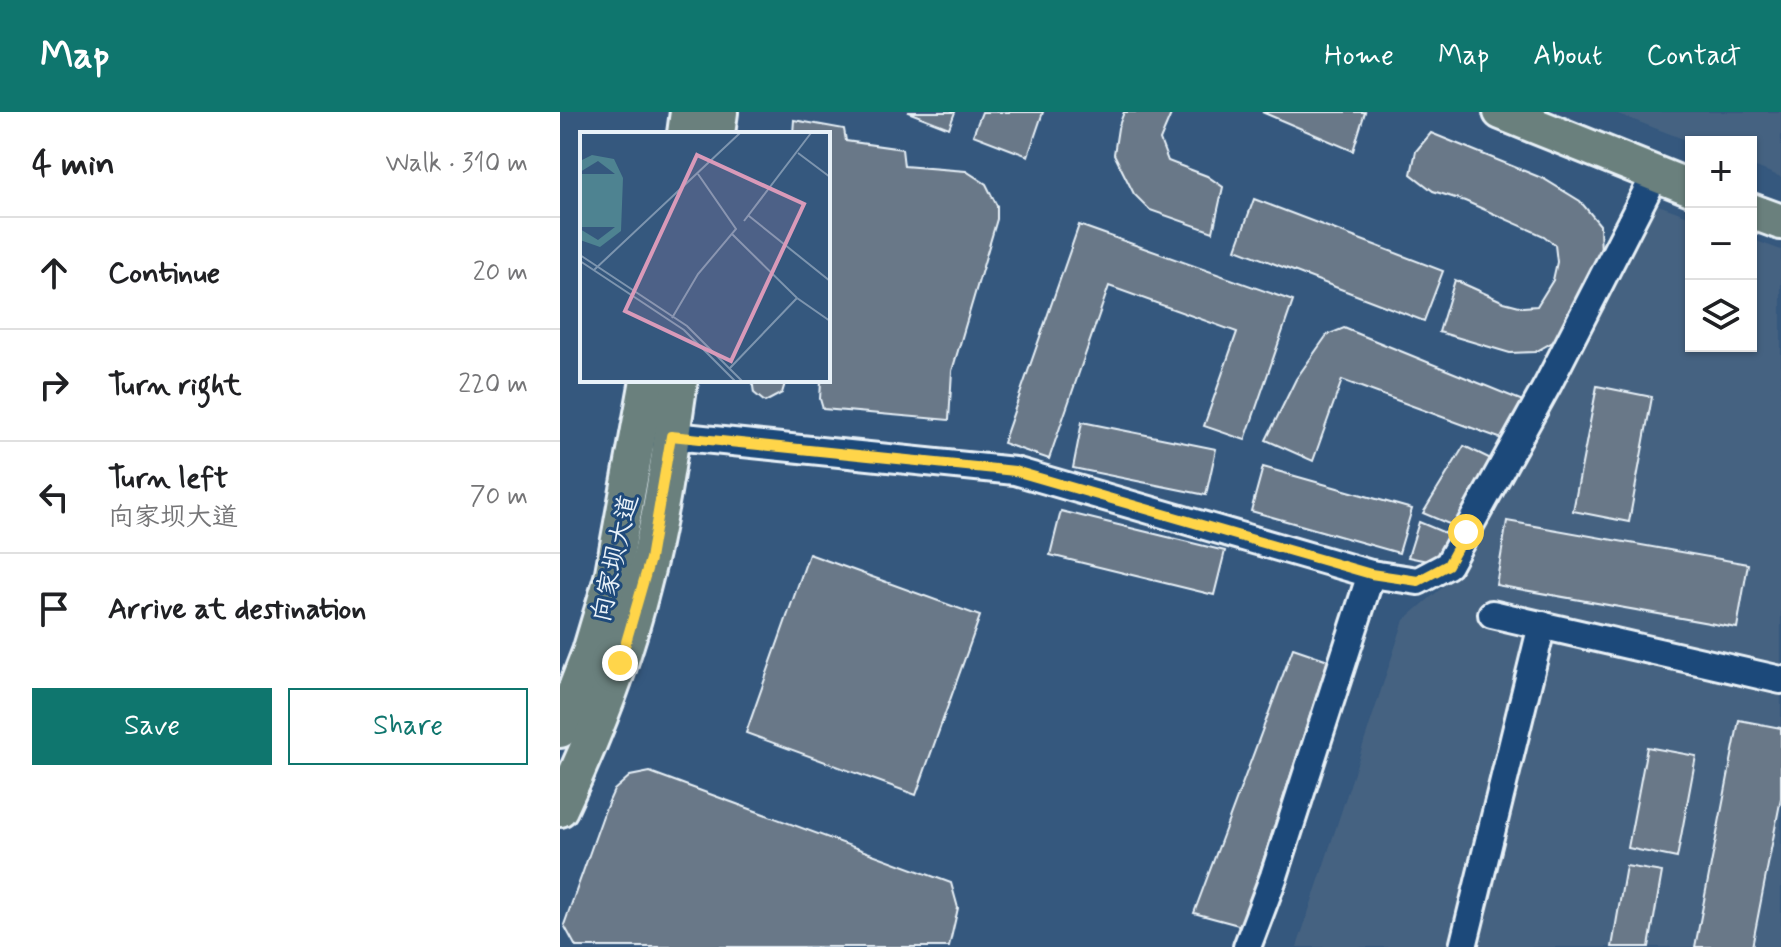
<!DOCTYPE html>
<html lang="en">
<head>
<meta charset="utf-8">
<style>
	body { margin:0; font-family:Mynerve,"LXGW WenKai TC",sans-serif; background:#f2f2f2; color:#202124 }
	.controls { position:absolute; right:24px; top:24px; display:grid; overflow:hidden; border-radius:0px; box-shadow:0 2px 6px #0004 }
	.controls button { width:72px; height:72px; display:grid; place-items:center; padding:0; border:0; border-bottom:2px solid #e0e0e0; background:#fff; color:#202124; font:40px sans-serif }
	.stop { position:absolute; width:24px; height:24px; margin:-18px; border:6px solid #ffd54a; border-radius:50%; background:#fff }
	.stop.end { background:#ffd54a; border-color:#fff; box-shadow:0 2px 8px #0008 }
	.list { margin:0; padding:0; list-style:none }
	h2 { display:flex; justify-content:space-between; align-items:center; height:104px; margin:0; padding:0 32px; font-size:34px }
	h2 small { font-size:26px; font-weight:400; color:#757577 }
	.list li { display:grid; grid-template-columns:52px 1fr auto; gap:24px; align-items:center; box-sizing:border-box; height:112px; padding:0 32px; border-top:2px solid #e0e0e0 }
	.list b { display:block; font-size:30px; white-space:nowrap }
	.list p { margin:0; font-size:26px; white-space:nowrap; color:#757577 }
	.list em { font-size:26px; font-style:normal; color:#757577 }
	.actions { display:flex; gap:16px; padding:24px 32px }
	.actions a { flex:1; padding:18px 0; border:2px solid #0f766e; border-radius:0px; text-align:center; font-size:28px; color:#0f766e }
	.actions .main { background:#0f766e; color:#fff }
	.icon { flex:none; width:44px; height:44px; fill:none; stroke:currentColor; stroke-width:2; stroke-linecap:round; stroke-linejoin:round }
	.map { position:relative; flex:none; width:1221px; height:835px; overflow:hidden }
	header { display:flex; align-items:center; gap:48px; box-sizing:border-box; height:112px; padding:0 40px; background:#0f766e; color:#fff }
	header strong { font-size:38px }
	nav { display:flex; gap:44px; margin-inline-start:auto; font-size:28px }
	main { display:flex }
	aside { flex:1; background:#fff }
	.map>svg:first-child { display:block }
	.built { fill:#456281 }
	.building { fill:#697888; stroke:#e8f1f8; stroke-width:2 }
	.lines { fill:none; stroke-linecap:round; stroke-linejoin:round }
	.minor-casing { stroke:#e8f1f8; stroke-width:32 }
	.major-casing { stroke:#e8f1f8; stroke-width:40 }
	.minor { stroke:#1f4a7a; stroke-width:26 }
	.major { stroke:#6a807d; stroke-width:34 }
	.route { stroke:#ffd54a; stroke-width:10 }
	.labels { text-anchor:middle; stroke-width:6; stroke-linejoin:round; paint-order:stroke }
	.street-label { font-size:26px; fill:#e8f1f8; stroke:#1f4a7a }
	.inset-road { fill:none; stroke:#7d95af; stroke-width:2 }
	.view { fill:#d99ab9; fill-opacity:0.15; stroke:#d99ab9; stroke-width:4 }
	.inset-edge { fill:none; stroke:#e8f1f8; stroke-width:4 }
</style>
</head>
<body>
<header>
<strong>Map</strong>
<nav><a>Home</a><a>Map</a><a>About</a><a>Contact</a></nav>
</header>
<main>
<aside>
<h2>4 min<small>Walk · 310 m</small></h2>
<ul class="list">
<li><svg class="icon" aria-label="ahead" viewBox="0 0 24 24"><path d="M12 20V5M6 11l6-6 6 6"/></svg><div><b>Continue</b></div><em>20 m</em></li>
<li><svg class="icon" aria-label="right" viewBox="0 0 24 24"><path d="M7 20v-9h11M14 6l5 5-5 5"/></svg><div><b>Turn right</b></div><em>220 m</em></li>
<li><svg class="icon" aria-label="left" viewBox="0 0 24 24"><path d="M17 20v-9H6M10 6l-5 5 5 5"/></svg><div><b>Turn left</b><p>向家坝大道</p></div><em>70 m</em></li>
<li><svg class="icon" aria-label="arrive" viewBox="0 0 24 24"><path d="M6 21V4h12l-3 4 3 4H6"/></svg><div><b>Arrive at destination</b></div></li>
</ul>
<div class="actions"><a class="main">Save</a><a>Share</a></div>
</aside>
<div class="map">
<svg width="1221" height="835" viewBox="0 0 1221 835">
	<rect width="100%" height="100%" fill="#35587e"/>
	<filter id="ink" filterUnits="userSpaceOnUse"><feTurbulence type="fractalNoise" baseFrequency=".0125" numOctaves="2"/><feDisplacementMap in="SourceGraphic" scale="16" xChannelSelector="R" yChannelSelector="G"/><feConvolveMatrix kernelMatrix="1 2 1 2 8 2 1 2 1" color-interpolation-filters="sRGB"/></filter>
	<g filter="url(#ink)">
		<g class="built">
			<path d="M1053,0H1221V65L1191,53V30H1131Z"/>
			<path d="M1093,91L1131,105V234H1191V127L1221,138V835H737L844,508L904,457Z"/>
		</g>
		<g class="building">
			<path d="M348,0H395L389,16Z"/>
			<path d="M422,0H483L468,44L413,23Z"/>
			<path d="M564,0H612L600,28L608,49L647,64L663,75L653,120L590,98L574,82L554,42L558,16Z"/>
			<path d="M702,0H805L793,39Z"/>
			<path d="M234,8L284,17L286,29L342,37L344,54L406,59L426,72L437,94V107L392,259L389,308L263,297L260,287L261,269L250,268H268V22H233Z"/>
			<path d="M871,21L984,67L1020,89L1040,113L1041,145L998,227L975,240L950,241L879,220L895,168L944,190L963,195L977,194L993,168L997,150L995,133L984,124L905,89L873,79L851,62L856,39Z"/>
			<path d="M694,87L883,159L864,209L676,137Z"/>
			<path d="M519,113L733,189L685,328L644,314L677,220L549,174L489,347L443,331Z"/>
			<path d="M784,216L963,289L942,327L782,268L753,349L706,328L736,267L767,223Z"/>
			<path d="M192,268H226L222,281L205,290L194,281Z"/>
			<path d="M1037,274L1092,285L1069,410L1013,399Z"/>
			<path d="M522,310L656,337L646,383L513,356Z"/>
			<path d="M904,334L931,347L903,418L863,401Z"/>
			<path d="M703,355L852,397L839,441L691,399Z"/>
			<path d="M501,399L665,439L654,483L490,443Z"/>
			<path d="M947,409L1188,452L1177,516L936,473Z"/>
			<path d="M859,410L890,423L877,451L848,445Z"/>
			<path d="M249,442L420,504L356,683L186,621Z"/>
			<path d="M733,536L768,548L682,814L634,801Z"/>
			<path d="M1179,608L1221,616V686L1192,835H1135Z"/>
			<path d="M1087,635L1136,644L1117,746L1068,736Z"/>
			<path d="M90,660L391,771L398,796L389,835H16L4,813L45,698L54,678L70,664Z"/>
			<path d="M1066,754L1102,760L1089,835H1052Z"/>
		</g>
		<g class="lines">
			<g class="minor-casing">
				<g id="minor">
					<path d="M95,322L455,359L811,462L858,469L888,453L988,272L1095,63"/>
					<path d="M932,502L1221,568"/>
					<path d="M687,835L714,764L811,462"/>
					<path d="M903,835L982,513"/>
				</g>
			</g>
			<g class="major-casing">
				<g id="major">
					<path d="M941,0L1131,76"/>
					<path d="M125,22L128,0"/>
					<path d="M157,22L160,0"/>
					<path d="M1191,99L1221,110"/>
					<path d="M0,618L30,540L52,466L88,268"/>
					<path d="M0,697C34,625 64,550 83,473C101,406 110,336 120,268"/>
				</g>
			</g>
			<use href="#minor" class="minor"/>
			<use href="#major" class="major"/>
		</g>
	</g>
	<g class="lines" filter="url(#ink)">
		<path class="route" d="M60,551L90,447L111,324L455,359L811,462L858,469L888,453L906,420"/>
	</g>
	<g class="labels">
		<g class="street-label">
			<text transform="translate(54 446) rotate(-77)" y="9">向家坝大道</text>
		</g>
	</g>
	<g transform="translate(20 20)">
		<rect width="250" height="250" fill="#35587e"/>
		<path d="M12,23L34,27L43,46L41,99L20,115L0,108V97L18,108L35,95H0V42H35L18,29L0,40V29Z" fill="#4e8391"/>
		<path class="inset-road" d="M218,21L250,45M169,84L250,149M164,89L231,1M152,102L217,166L250,189M0,123L107,194L162,249M0,129L104,198L155,249M14,138L160,1M92,186L118,142L156,97L118,42M150,236L217,166"/>
		<path class="view" d="M117,23L224,72L151,229L45,179Z"/>
		<rect width="250" height="250" class="inset-edge"/>
	</g>
</svg>
<div class="controls">
<button>+</button>
<button>−</button>
<button><svg class="icon" aria-label="layers" viewBox="0 0 24 24"><path d="M12 4l9 5-9 5-9-5zM3 14l9 5 9-5"/></svg></button>
</div>
<div class="stop" style="left:906px;top:420px"></div>
<div class="stop end" style="left:60px;top:551px"></div>
</div>
</main>
</body>
</html>
